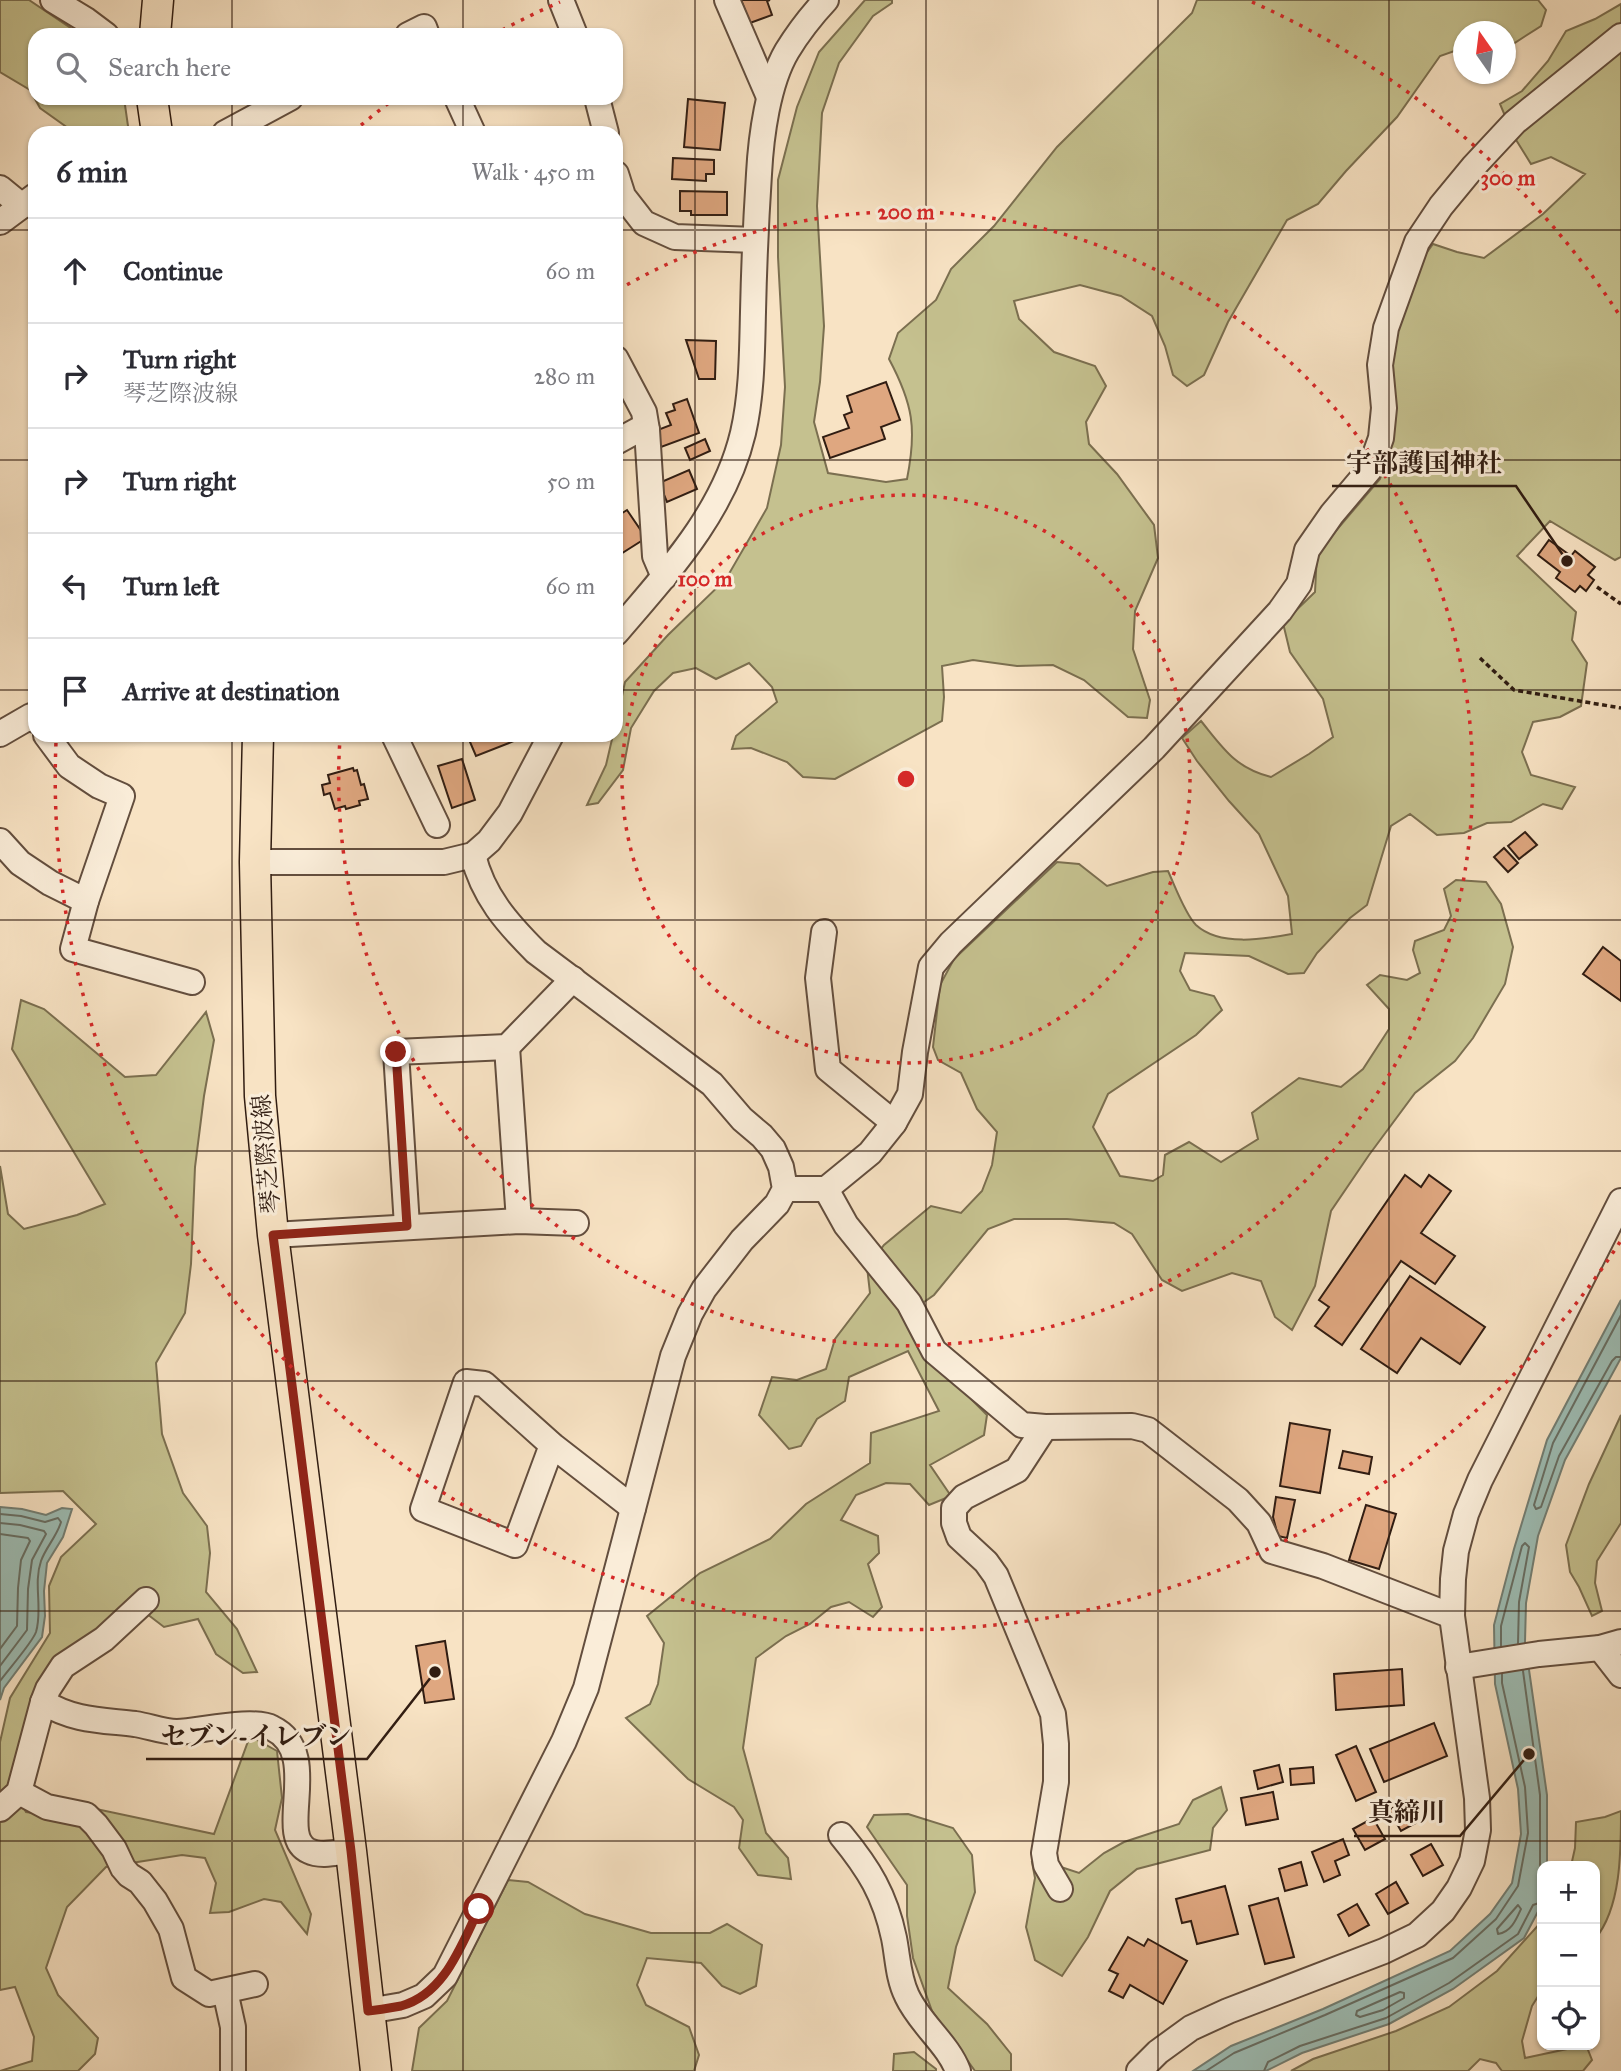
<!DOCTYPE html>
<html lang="en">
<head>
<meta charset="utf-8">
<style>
	body { margin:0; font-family:"IM FELL Great Primer","Noto Serif JP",serif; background:#f7f7f7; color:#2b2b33 }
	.controls { position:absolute; right:21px; bottom:21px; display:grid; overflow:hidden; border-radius:14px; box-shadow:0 2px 5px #0004 }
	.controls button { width:63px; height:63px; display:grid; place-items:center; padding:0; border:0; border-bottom:2px solid #e1e1e2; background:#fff; color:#2b2b33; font:35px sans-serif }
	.compass { position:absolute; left:1453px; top:21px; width:63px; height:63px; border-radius:50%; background:#fff; box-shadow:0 2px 5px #0004; rotate:346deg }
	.stop { position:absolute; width:21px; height:21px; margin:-16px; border:5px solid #8f2418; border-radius:50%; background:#fff }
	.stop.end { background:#8f2418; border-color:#fff; box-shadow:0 2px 7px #0008 }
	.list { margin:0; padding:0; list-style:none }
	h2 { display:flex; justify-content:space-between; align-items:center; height:91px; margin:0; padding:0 28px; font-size:30px }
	h2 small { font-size:23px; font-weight:400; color:#7c7c81 }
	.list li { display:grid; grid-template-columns:46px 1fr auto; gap:21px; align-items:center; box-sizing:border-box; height:105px; padding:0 28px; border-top:2px solid #e1e1e2 }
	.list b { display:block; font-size:26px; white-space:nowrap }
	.list p { margin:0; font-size:23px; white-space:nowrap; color:#7c7c81 }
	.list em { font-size:23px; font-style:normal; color:#7c7c81 }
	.icon { flex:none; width:38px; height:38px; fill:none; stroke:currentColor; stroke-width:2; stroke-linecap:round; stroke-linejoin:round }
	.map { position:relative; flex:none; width:1621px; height:2071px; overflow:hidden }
	.search { position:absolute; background:#fff; box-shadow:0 2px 5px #0004; left:28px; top:28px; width:595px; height:77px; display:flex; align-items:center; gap:18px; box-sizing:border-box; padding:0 24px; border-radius:21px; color:#7c7c81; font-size:26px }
	.panel { position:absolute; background:#fff; box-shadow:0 2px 5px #0004; left:28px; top:126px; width:595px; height:616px; border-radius:21px }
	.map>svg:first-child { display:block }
	.green { fill:#c5c18f; stroke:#7b6f50; stroke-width:2 }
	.water { fill:#9dbeb6; stroke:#727e74; stroke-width:2 }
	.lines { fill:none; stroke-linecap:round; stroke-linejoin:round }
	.shore { stroke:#676e64; stroke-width:2 }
	.building { fill:#dfa780; stroke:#311d12; stroke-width:2 }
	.minor-casing { stroke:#634e3e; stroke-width:28 }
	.major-casing { stroke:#311d12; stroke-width:33 }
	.path { stroke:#311d12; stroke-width:3.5; stroke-dasharray:5 3.5; stroke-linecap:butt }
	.minor { stroke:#faedd9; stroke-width:24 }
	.major { stroke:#f8e3c4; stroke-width:30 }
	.route { stroke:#8f2418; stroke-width:9 }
	.grid { fill:none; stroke:#311d12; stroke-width:2; stroke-opacity:0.55 }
	.ring { fill:none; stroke:#d62828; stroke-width:3.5; stroke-dasharray:3.5 7 }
	.labels { text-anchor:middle; stroke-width:6; stroke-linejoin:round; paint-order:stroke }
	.street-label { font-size:24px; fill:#311d12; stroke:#faedd9 }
	.centre { fill:#d62828; stroke:#faedd9; stroke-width:3.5 }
	.ring-label { font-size:21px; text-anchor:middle; font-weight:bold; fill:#d62828; stroke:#faedd9; stroke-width:6; stroke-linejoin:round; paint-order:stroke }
	.leader { fill:none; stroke:#311d12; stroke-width:2.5 }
	.callout-dot { fill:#311d12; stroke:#faedd9; stroke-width:2.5 }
	.callout-label { font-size:26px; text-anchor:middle; font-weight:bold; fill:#311d12; stroke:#faedd9; stroke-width:6; stroke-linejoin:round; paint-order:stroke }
</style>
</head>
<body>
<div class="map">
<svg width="1621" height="2071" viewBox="0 0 1621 2071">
	<rect width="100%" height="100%" fill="#f8e3c4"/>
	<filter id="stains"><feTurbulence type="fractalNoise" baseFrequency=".00286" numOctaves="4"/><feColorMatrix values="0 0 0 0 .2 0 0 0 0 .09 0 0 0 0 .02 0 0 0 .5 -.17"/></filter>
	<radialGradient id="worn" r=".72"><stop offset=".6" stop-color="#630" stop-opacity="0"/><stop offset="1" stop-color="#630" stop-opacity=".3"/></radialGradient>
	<g class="green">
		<path d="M0,0H29L81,35H35V98H124L129,133H75L40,108L30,90L0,72Z"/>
		<path d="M865,0H892V3L873,16L839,63L822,113L817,206L824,326L820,382L814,422L828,473L886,482L907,479C917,429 913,404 889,359L898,333L936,300L951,269L994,226L1057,147L1192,13L1197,0H1538L1546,10L1541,26L1513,44L1506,47V32H1464L1463,48L1440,56L1397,117L1346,171L1318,204L1287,220L1228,322L1204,375L1187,386L1173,375L1165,346L1152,316L1121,296L1080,285L1014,301L1019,319L1054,352L1095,366L1106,386L1086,422L1089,444L1117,474L1154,525L1158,558L1135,611L1133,649L1150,700L1147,718L1128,717L1084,680L1053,665L1017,666L973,660L942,666L944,697L942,721L835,779L803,777L787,762L751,748L732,749L736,736L777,702L772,687L749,663L716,679L696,668L673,673L654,691L631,728L623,770L598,803L587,805L606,765L613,735H616V724L625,682L668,635L726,579L767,508L781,445L785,387L778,257V180L797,107L819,52Z"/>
		<path d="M1621,4V557L1615,560L1550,521L1517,556L1576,612L1572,640L1587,663L1581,706L1560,717L1533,722L1522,752L1531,775L1575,787L1562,809L1543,804L1511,822L1487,823L1464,833L1437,835L1410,814L1391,826L1367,905L1350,918L1317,953L1304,973L1288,974L1249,956L1185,953L1180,971L1190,990L1214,996L1222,1010L1196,1035L1108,1094L1093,1127L1120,1176L1153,1181L1163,1175L1165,1155L1189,1142L1221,1162L1258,1139L1252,1113L1299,1078L1341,1087L1363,1069L1389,1029V1009L1367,985L1380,975L1407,980L1420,973L1413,950L1415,941L1444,930L1451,916L1444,889L1456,880L1486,882L1501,904L1513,947L1505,984L1473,1038L1455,1061L1415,1093L1369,1155L1331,1211L1315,1286L1292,1330L1275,1317L1261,1281L1232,1273L1182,1291L1162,1280L1132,1234L1114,1223L1067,1219H1014L988,1229L934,1295L907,1314L937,1365L987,1415L984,1435L930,1465L951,1496L929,1505L910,1484L886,1483L856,1495L841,1520L878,1536L879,1553L868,1564L882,1607L873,1617L849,1602L831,1607L810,1624L786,1636L756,1658L743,1748L766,1833L788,1858L791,1879L758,1875L739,1848L743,1820L734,1807L688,1779L626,1718L650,1704L658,1684L664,1643L647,1616L700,1573L770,1539L806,1504L870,1463L871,1433L939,1411L908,1351L849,1377L845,1401L817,1419L801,1446L789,1449L759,1415L772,1377L797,1380L826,1369L835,1339L870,1293L867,1267L884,1245L931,1206L961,1213L982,1191L992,1165L997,1132L977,1109L961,1073L938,1060L933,1047L940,985L954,959L1057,862L1079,864L1107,886L1153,872L1168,871C1175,886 1185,914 1196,925C1220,947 1264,939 1292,934L1288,896L1259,834L1229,801L1197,761L1182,738L1201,721C1223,748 1235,768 1271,777L1309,754L1333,737L1323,699L1290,652L1283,623L1315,592L1317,553L1380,479L1392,441L1389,362L1397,319L1419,263L1433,244L1457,252L1484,258L1543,214L1585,174L1551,157L1531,164L1513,135L1500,104L1522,91L1548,61L1566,31L1595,19Z"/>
		<path d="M21,1000L44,1009L125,1077L156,1075L206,1012L214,1040L204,1096L195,1167L191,1264L185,1313L156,1363L162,1434L183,1493L207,1526L210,1553L206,1592L237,1629L257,1672L243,1673L216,1654L198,1619L164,1627L134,1604L66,1653L11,1784L26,1812L63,1817L87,1807L214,1834L250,1736L277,1751L282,1798L275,1830L311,1914L307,1934L281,1902L264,1899L229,1912L210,1913L216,1883L205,1858L182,1855L106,1867L67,1907L46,1968L58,1995L98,2038L95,2054L78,2071H0L32,2061L34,2037L15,1987L0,1990V1742L10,1698L50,1633L49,1586L61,1557L96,1524L63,1491L0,1493V1166L8,1214L24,1229L77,1215L105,1204L12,1049Z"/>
		<path d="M1621,1415V1523L1597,1561L1595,1583L1602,1611L1592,1616L1579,1587L1570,1572L1566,1545L1589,1484Z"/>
		<path d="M1221,1787L1227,1810L1213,1828L1210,1850L1137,1869L1110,1891L1088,1937L1062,1976L1035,1960L1026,1927L1035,1878L1032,1862L1051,1860L1061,1867L1079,1873L1104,1853L1124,1842L1179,1824L1193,1800Z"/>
		<path d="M1621,1811C1621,1852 1621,1908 1595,1939V1866H1571L1575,1848L1576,1822L1605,1817Z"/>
		<path d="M908,1814L953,1828L972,1855L975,1892L956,1947L948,1988L987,2024L1011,2054V2071H975L932,2011L913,1958L907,1916V1885L867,1827L874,1815Z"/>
		<path d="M508,1880L528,1882L585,1914L651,1933H710L727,1924L762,1945L756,1986L740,1994L722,1986L701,1963L647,1958L637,1985L646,2005L689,2027L699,2055L694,2071H412L419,2028L447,2001Z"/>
		<path d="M1542,1921V1990L1532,2006L1522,2041L1525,2058L1586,2045L1592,2060L1583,2071H1502L1496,2063L1480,2059L1468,2071H1291L1313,2059L1396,2031L1449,2007L1497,1971Z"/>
		<path d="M914,2052L936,2069V2071H893L894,2054Z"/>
	</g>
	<g class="water">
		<path d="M1621,1300V1358L1565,1460L1538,1536L1526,1603L1525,1642L1547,1795V1866H1542V1904L1524,1938L1453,1989L1389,2024L1302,2053L1266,2071H1193L1231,2046L1323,2009L1450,1951L1490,1914L1512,1883L1521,1834L1518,1789L1495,1684L1494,1625L1514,1549L1547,1440Z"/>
		<path d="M0,1507L22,1509L46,1515L62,1508L72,1509L63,1537L47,1563L44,1591L45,1616L42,1637L4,1688L0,1700Z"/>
	</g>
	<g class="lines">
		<g class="shore">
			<path d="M1621,1315L1553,1443L1534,1505L1536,1509L1541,1507L1559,1456L1612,1361L1616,1357H1621"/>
			<path d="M0,1514L21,1516L45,1522L58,1518L61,1522C57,1536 46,1547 41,1561C33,1584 43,1609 36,1632C32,1643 8,1670 0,1681"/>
			<path d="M0,1523L20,1525L44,1531L46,1534L32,1560L28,1589L27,1630L0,1666"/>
			<path d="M0,1534L28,1538L30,1541L21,1560L18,1588L17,1626L0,1649"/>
			<path d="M1501,1646V1626L1522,1546L1525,1543L1529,1547L1519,1602L1518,1643"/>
			<path d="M1523,1671L1540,1795V1865L1542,1871"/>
			<path d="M1518,1905L1521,1909C1516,1920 1511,1932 1498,1934L1497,1929Z"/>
			<path d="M1400,1992L1404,1993V1998L1383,2010L1360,2017L1356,2015L1357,2011Z"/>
			<path d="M1206,2071L1234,2053L1325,2015L1453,1958L1496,1919L1518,1886L1528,1833L1525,1787L1502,1683V1674"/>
			<path d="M1264,2071L1268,2062L1300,2046L1386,2018L1449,1983L1518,1934L1533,1905L1542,1902"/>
		</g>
	</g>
	<g class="building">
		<path d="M741,0H770L767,1L772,15L750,23Z"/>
		<path d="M688,99L725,103L720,150L684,147Z"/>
		<path d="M673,158L714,160V174H706V181L672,179Z"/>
		<path d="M680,191L727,192V215H691V211H680Z"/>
		<path d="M686,340L716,341L715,379H699Z"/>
		<path d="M886,382L900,420L881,427L885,439L830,458L823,437L849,428L844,415L852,412L847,396Z"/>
		<path d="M687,399L699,433L661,447L655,431L671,425L666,413L675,410L673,404Z"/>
		<path d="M705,439L710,451L690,460L685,448Z"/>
		<path d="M689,470L697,489L667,502L659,483Z"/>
		<path d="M627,510L646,538L616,557V517Z"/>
		<path d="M1549,540L1571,556L1575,551L1595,567L1588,575L1594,580L1586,591L1580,586L1575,592L1556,578L1560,572L1538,555Z"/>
		<path d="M467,735H512L514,741L476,756Z"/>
		<path d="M462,759L475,800L452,808L438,766Z"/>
		<path d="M353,768L354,771L357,770L361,785L364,784L368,799L359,801L360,805L346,809L345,806L335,809L330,793L324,795L322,785L330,783L328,775Z"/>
		<path d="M1525,832L1537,845L1519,859L1508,846Z"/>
		<path d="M1504,848L1518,863L1508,872L1494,857Z"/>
		<path d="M1603,947L1621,961V1001L1583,974Z"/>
		<path d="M1405,1175L1421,1187L1429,1175L1451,1191L1421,1233L1455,1256L1435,1284L1401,1261L1342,1345L1315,1326L1329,1307L1319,1300Z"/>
		<path d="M1410,1276L1485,1327L1460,1364L1421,1338L1397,1373L1361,1349Z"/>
		<path d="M1290,1423L1330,1430L1320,1493L1280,1486Z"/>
		<path d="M1343,1451L1372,1457L1369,1474L1339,1468Z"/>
		<path d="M1276,1497L1295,1500L1287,1538L1278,1536L1273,1517Z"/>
		<path d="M1366,1505L1396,1514L1379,1569L1349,1560Z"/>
		<path d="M445,1641L454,1699L425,1703L416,1646Z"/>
		<path d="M1402,1669L1404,1705L1336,1710L1334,1674Z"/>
		<path d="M1434,1723L1447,1756L1384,1782L1370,1749Z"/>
		<path d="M1356,1746L1376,1792L1356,1801L1336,1755Z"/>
		<path d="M1279,1765L1283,1782L1258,1789L1254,1771Z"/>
		<path d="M1313,1767L1314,1783L1291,1785L1290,1769Z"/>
		<path d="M1273,1792L1278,1819L1246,1825L1241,1798Z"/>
		<path d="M1409,1799L1421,1820L1401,1831L1389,1810Z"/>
		<path d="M1373,1818L1385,1839L1365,1850L1353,1829Z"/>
		<path d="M1343,1839L1349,1855L1335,1861L1340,1875L1324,1882L1312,1852Z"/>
		<path d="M1431,1844L1443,1865L1423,1876L1411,1855Z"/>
		<path d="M1301,1862L1307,1885L1285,1891L1279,1869Z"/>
		<path d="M1396,1882L1408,1903L1388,1914L1376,1894Z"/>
		<path d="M1225,1886L1238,1934L1197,1944L1191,1921L1182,1923L1176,1899Z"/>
		<path d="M1278,1898L1294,1957L1265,1964L1249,1906Z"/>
		<path d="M1357,1904L1369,1925L1349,1936L1338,1915Z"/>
		<path d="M1128,1937L1144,1946L1148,1939L1187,1961L1163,2004L1130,1985L1123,1998L1109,1991L1118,1974L1109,1970Z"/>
	</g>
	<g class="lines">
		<g class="minor-casing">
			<g id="minor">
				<path d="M53,0L86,20L106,35"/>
				<path d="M561,0L575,35"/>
				<path d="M727,0L769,97"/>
				<path d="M408,35L424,27L427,35"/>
				<path d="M457,98L473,133"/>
				<path d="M597,98L606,133"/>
				<path d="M225,133L290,98"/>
				<path d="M616,174L623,196L644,223L675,237L755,240"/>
				<path d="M0,188L22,206"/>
				<path d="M0,222L35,196"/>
				<path d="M616,359L644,412L647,430L655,556L664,577"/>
				<path d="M616,442L638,430H647"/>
				<path d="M616,633C667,573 724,513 743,433C752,394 752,352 753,312C754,266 756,220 759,174C761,136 768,83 787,51C798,33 812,15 826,0"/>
				<path d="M0,734L31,716L35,720"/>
				<path d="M46,735L69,766L99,786L122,796L86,901L73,949L192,982"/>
				<path d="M394,735L437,825"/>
				<path d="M0,841L20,863L50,883L86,901"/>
				<path d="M255,862H444L473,855L489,841L510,813L551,735"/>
				<path d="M824,932L818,978L828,1069L894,1123"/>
				<path d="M507,1047L519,1221"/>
				<path d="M785,1189H826L870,1153L894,1123L910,1094L915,1052L931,967L951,943L1154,748L1280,611L1299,584L1307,550L1332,514L1370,469L1381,438L1384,408L1380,365L1386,328L1417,242L1441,206L1474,166L1515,122L1621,36"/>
				<path d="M826,1189L846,1225L909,1303L934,1351L1022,1425L1045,1427L1132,1426L1148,1430L1238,1500L1259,1523L1272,1551L1323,1566L1452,1616"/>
				<path d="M407,1226L396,1052L507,1047L573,979"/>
				<path d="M273,1235L519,1221L576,1223"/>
				<path d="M1045,1427L1017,1470L964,1497L954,1508V1523L959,1537L986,1562L996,1576L1053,1714L1056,1744V1782L1044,1853L1046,1865L1060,1889"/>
				<path d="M552,1445L515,1545L423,1509L466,1382L484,1384L552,1445L633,1508"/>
				<path d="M1600,1648L1621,1675"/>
				<path d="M1458,1667L1539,1654L1600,1648L1621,1642"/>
				<path d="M43,1702C74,1721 101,1720 135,1724C149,1726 163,1732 177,1732C200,1731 254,1718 272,1728C324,1753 274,1836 309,1851C321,1857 339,1852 351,1851"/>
				<path d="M19,1792L47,1807L86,1815L96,1825L114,1849L123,1868L129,1875L140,1882L155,1901L171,1929L184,1978L209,1994L255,1984"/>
				<path d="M0,1809L19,1792L43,1702L48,1689L63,1666L104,1639L146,1600"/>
				<path d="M841,1835C869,1869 885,1895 894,1938C898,1958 898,1978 907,1996C920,2024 948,2044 958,2071"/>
				<path d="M225,1991L233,2027V2071"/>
				<path d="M368,2011L403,2005L424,1996L445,1976L564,1741L586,1688L673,1356L690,1314L704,1289L742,1240L777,1204L785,1189L781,1167L773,1149L762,1136L742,1119L712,1084L536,952C507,923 483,896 473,855"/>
				<path d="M1139,2071L1158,2052L1191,2028L1228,2011L1384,1951L1417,1935L1443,1911L1459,1888L1472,1861L1478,1830L1477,1798L1452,1616L1453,1579L1456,1551L1466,1514L1480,1480L1621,1201"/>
			</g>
		</g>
		<g class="major-casing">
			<g id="major">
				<path d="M155,35L158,0"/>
				<path d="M152,98L157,133"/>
				<path d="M258,735L255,862L260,1096L273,1235L351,1851L376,2071"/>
			</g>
		</g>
		<g class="path">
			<path d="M1597,587L1621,604"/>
			<path d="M1480,658L1514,690L1621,708"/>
		</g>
		<use href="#minor" class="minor"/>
		<use href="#major" class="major"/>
	</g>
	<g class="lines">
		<path class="route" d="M396,1052L407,1226L273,1235L351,1851L368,2011C379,2010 390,2008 401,2006C445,1994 461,1945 479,1909"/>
	</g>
	<path class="grid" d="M232,0V35M463,0V35M695,0V2071M926,0V2071M1158,0V2071M1389,0V2071M232,98V133M463,98V133M0,230H35M616,230H1621M0,460H35M616,460H1621M0,690H35M616,690H1621M232,735V2071M463,735V2071M0,920H1621M0,1151H1621M0,1381H1621M0,1611H1621M0,1841H1621"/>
	<g class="ring">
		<circle cx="906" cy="779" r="284"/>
		<path d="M618 290A567 567 0 1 1 340 739"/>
		<path d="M1620 1242A851 851 0 0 1 56 742M353 132A851 851 0 0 1 394 99M493 35A851 851 0 0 1 560 2M1252 2A851 851 0 0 1 1620 316"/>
	</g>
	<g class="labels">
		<g class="street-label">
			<text transform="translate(266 1154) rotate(-95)" y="8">琴芝際波線</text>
		</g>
	</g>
	<circle cx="906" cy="779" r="10" class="centre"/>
	<g class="ring-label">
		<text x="1508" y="185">300 m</text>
		<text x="906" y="219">200 m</text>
		<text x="705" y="586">100 m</text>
	</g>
	<path class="leader" d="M1567 561L1516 486H1332M435 1672L367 1759H146M1529 1754L1460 1836H1354"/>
	<g class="callout-dot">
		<circle cx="1567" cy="561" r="7"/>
		<circle cx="435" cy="1672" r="7"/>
		<circle cx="1529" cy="1754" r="7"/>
	</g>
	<g class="callout-label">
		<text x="1424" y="472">宇部護国神社</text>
		<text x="256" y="1745">セブン-イレブン</text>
		<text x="1407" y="1821">真締川</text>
	</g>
	<rect width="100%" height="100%" filter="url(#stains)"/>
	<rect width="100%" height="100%" fill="url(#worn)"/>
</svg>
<div class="controls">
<button>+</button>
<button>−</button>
<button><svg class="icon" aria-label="locate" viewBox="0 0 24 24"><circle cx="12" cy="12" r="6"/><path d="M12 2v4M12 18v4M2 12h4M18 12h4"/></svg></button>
</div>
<svg class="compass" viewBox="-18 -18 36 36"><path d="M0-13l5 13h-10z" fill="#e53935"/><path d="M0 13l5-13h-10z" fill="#7c7c81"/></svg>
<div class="stop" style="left:479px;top:1909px"></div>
<div class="stop end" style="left:396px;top:1052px"></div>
<div class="search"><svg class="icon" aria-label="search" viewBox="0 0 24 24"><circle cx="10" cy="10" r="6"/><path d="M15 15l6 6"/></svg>Search here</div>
<section class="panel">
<h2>6 min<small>Walk · 450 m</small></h2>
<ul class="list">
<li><svg class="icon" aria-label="ahead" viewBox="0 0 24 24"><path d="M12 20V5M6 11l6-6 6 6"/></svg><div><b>Continue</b></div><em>60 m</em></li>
<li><svg class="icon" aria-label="right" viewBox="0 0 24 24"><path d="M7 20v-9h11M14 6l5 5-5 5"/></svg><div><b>Turn right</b><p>琴芝際波線</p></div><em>280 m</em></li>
<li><svg class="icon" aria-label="right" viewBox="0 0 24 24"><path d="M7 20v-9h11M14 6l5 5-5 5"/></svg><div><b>Turn right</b></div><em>50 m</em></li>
<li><svg class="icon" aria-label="left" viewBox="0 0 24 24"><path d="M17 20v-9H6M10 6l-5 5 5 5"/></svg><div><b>Turn left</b></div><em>60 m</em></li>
<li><svg class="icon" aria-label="arrive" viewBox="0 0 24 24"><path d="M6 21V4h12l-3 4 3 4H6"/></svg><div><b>Arrive at destination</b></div></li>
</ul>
</section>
</div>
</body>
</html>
